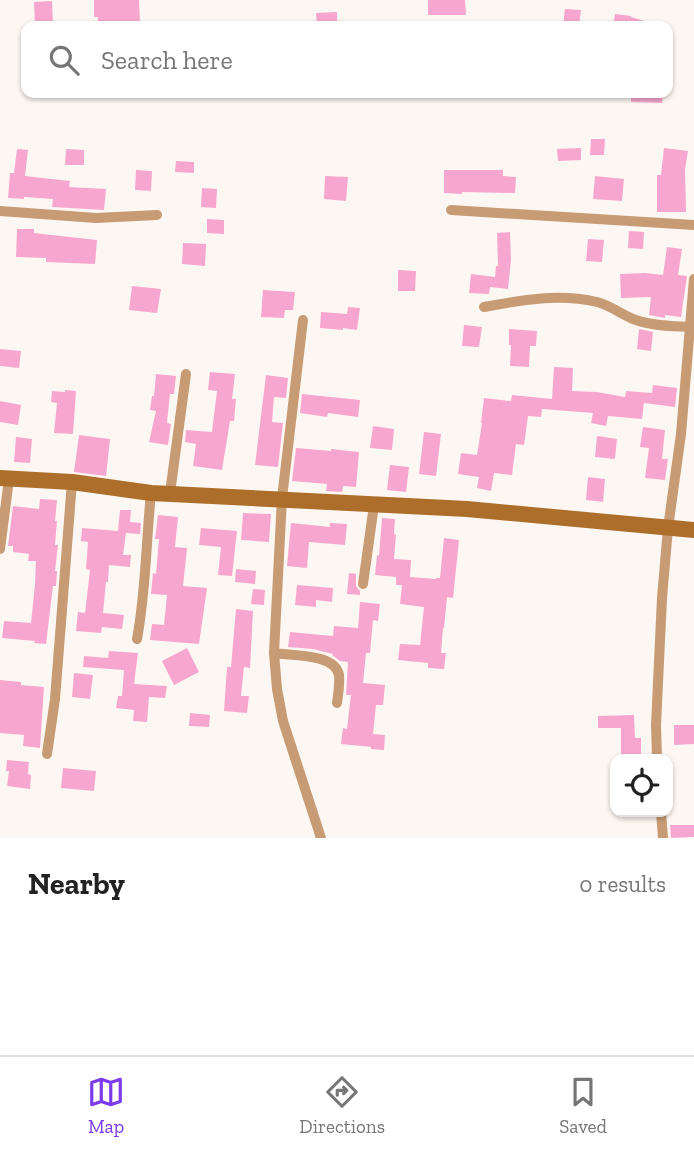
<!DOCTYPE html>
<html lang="en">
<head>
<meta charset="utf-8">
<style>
	body { margin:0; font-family:"Zilla Slab",serif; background:#f6f6f6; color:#222 }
	.controls { position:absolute; right:21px; bottom:21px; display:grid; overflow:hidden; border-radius:14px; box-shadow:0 2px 5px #0004 }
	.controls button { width:63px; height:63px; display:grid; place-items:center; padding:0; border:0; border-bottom:2px solid #e0e0e0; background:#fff; color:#222; font:35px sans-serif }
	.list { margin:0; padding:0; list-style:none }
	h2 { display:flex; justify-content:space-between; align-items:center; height:91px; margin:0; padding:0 28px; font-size:30px }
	h2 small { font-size:23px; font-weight:400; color:#767676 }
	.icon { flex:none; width:38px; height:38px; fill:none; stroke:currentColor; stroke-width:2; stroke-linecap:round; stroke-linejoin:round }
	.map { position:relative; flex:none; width:694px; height:838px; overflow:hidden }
	.search { position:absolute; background:#fff; box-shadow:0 2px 5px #0004; left:21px; right:21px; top:21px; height:77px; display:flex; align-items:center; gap:18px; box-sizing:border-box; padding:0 24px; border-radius:14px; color:#767676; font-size:26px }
	.sheet { height:217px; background:#fff }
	nav { display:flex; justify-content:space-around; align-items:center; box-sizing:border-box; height:98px; border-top:2px solid #e0e0e0; background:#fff; font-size:19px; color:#767676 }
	nav a { display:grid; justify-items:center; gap:4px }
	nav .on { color:#7c3aed }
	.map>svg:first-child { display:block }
	.building { fill:#f7a7cf }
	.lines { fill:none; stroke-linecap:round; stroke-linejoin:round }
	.street { stroke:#c79c74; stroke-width:10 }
	.secondary { stroke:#ac6e2a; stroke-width:16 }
</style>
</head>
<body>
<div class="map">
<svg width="694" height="838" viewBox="0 0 694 838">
	<rect width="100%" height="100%" fill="#fdf7f3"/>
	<g class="building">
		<path d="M94,0H139L140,22L117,23V26H98V17H94Z"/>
		<path d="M428,0H465L466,15H428Z"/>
		<path d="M52,1L53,26H35L34,2Z"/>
		<path d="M565,9L581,10L579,26H563Z"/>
		<path d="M337,12V26H317L316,13Z"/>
		<path d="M615,14L631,16V17L651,23L650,26H613Z"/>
		<path d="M631,93H663L662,103L631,102Z"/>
		<path d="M591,139H605L604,155H590Z"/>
		<path d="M581,148V160L558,161L557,149Z"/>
		<path d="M664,148L688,151L685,169L686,212H657V175H661Z"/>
		<path d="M17,149L28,150L25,176L70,181L69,187L106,189L104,210L52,207L53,199L24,197V199L8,198L10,173H14Z"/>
		<path d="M66,149L84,150V165H65Z"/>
		<path d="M176,161L194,162V173L175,172Z"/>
		<path d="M136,170L152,171L151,191L135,190Z"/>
		<path d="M444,170H503V176L516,177L515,193L462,192V194L444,193Z"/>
		<path d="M325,176L348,177L346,201L324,199Z"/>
		<path d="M595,176L624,179L622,201L593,199Z"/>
		<path d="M202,188L217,189L216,208L201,207Z"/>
		<path d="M207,219L224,220V234L207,233Z"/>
		<path d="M17,229H34V233L97,240L95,264L46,262V258L16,257Z"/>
		<path d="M629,231L644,232L643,249L628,248Z"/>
		<path d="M510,232L511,260L508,289L490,287L489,294L469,293L471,274L495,277L496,266H498L497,233Z"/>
		<path d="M588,239L604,240L602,262L586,261Z"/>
		<path d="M183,243L206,244L205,266L182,264Z"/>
		<path d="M667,247L682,249L678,275L687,276L681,317L665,315V318L649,315L651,297L621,298L620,274L645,273L663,275Z"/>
		<path d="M398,270L416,271L415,291H398Z"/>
		<path d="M132,286L161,289L157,313L129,310Z"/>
		<path d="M263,290L295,292L293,310H285L284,318L261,317Z"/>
		<path d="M348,307L360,308L357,330L343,328V330L320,328L321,312L347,314Z"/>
		<path d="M464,325L482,327L479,347L462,346Z"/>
		<path d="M509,329L537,331L536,346H530L529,367L510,366L511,345H509Z"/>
		<path d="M639,329L653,332L651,351L637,349Z"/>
		<path d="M0,349L21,351L19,368L0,366Z"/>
		<path d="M554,367L573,368L572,391L597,392L625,397L626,391L652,393L653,385L677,388L675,407L644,403L642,419L608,416L606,426L591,423L593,413L542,409L541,417L528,416L524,445L516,444L512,475L494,473L491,491L477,488L479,477L458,474L461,453L477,455L482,423H481L484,398L511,401L512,395L552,399Z"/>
		<path d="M210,372L235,374L232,399H236L234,421H230L222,470L193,466L196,444L185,442L186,430L212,432L217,391L208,390Z"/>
		<path d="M156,374L176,376L174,394H170L167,423L171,424L168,445L149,442L156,411L150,410L152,396H154Z"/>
		<path d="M266,375L288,378L286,398L274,397L272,422L283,423L278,467L255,465Z"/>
		<path d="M65,390L76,391L73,434L54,433L57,403L51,402L52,391L65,392Z"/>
		<path d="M302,394L360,400L358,417L328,413L327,417L300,413Z"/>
		<path d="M0,401L21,405L18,425L0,422Z"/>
		<path d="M373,426L394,429L392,450L370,448Z"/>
		<path d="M643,427L665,430L662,459H668L665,480L645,478L649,448L640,447Z"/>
		<path d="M424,432L441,434L436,476L419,474Z"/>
		<path d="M79,435L110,439L106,476L74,472Z"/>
		<path d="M597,436L617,439L615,459L595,457Z"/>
		<path d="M16,437L32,439L30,463L14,462Z"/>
		<path d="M296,448L331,451V449L359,452L356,487L343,486L342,492L326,491L327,484L292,481Z"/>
		<path d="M390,465L409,467L406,492L387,490Z"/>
		<path d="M588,477L605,479L603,502L586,500Z"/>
		<path d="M40,499L57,500L55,521H57L55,545H58L55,571H57L56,586H53L46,644L34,643L35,641L2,638L4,621L31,623L35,584L36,561H28L29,554L13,552V546H8L13,506L39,509Z"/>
		<path d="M120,510H131L130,522L141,523L140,534L126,533L123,555H131L130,567L109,565L108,582H106L103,613L124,615L122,629L102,627L101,633L76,631L78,612L85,613L90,570L86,569L88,542L81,541L82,528L118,531Z"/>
		<path d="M243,513L271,514L269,542L241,540Z"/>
		<path d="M158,515L178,517L175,547L187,548L183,586L207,588L199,644L150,640L152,624L164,625L167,595L151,594L153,573L156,574L159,539H155Z"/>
		<path d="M382,518L395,519L394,534L396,535L394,559L411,560L410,577L436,579V578H440L444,538L459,540L453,598L447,597L444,628H443L441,653H446L444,669L428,668V663L398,660L400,644L420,645L424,607L400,604L402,585H396V577L375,575L377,555L379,556Z"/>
		<path d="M291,523L330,527V523L347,524L345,545L309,542L307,568L287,566Z"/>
		<path d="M201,528L237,531L232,576L218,575L221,547L199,545Z"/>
		<path d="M236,569L256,571L255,584L235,582Z"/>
		<path d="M349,573L356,574V586L360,591V595L347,594Z"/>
		<path d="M297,585L333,588L332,602L316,600V607L295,605Z"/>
		<path d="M253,589L265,590L264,605L251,604Z"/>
		<path d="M360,602L380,604L378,621L373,620L370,653H366L363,683L385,685L383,705H376L373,734L385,735L384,750L371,749V747L341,744L343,728L347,729L351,695H346L348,662L340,661L332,655L333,654L313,649L288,647L290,632L333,636L334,626L358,628Z"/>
		<path d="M236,609L253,611L250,668L244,667L241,696H249L247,713L224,711L227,667H231Z"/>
		<path d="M187,648L199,672L174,685L162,661Z"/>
		<path d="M109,651L138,653L134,684L167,686L165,698L149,697L147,722L133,721L134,710L116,708L118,696H122L124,670L83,667L84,656L108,658Z"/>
		<path d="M74,673L93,675L90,699L72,697Z"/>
		<path d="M0,680L21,682V685L44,687L40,748L23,746L24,735L0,733Z"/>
		<path d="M190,713L210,715L209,727L189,726Z"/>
		<path d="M634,715L635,738H641V759H621V728H598V716Z"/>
		<path d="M674,725H694V744L674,745Z"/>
		<path d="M7,760L29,762L28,774L31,775L30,789L7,786L9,771H6Z"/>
		<path d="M63,768L96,771L94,791L61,788Z"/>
		<path d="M670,825H694V837L671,838Z"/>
	</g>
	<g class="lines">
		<g class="street">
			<path d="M451,210L694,225"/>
			<path d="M0,211L96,218L157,215"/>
			<path d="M484,307C522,300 559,293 597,302C612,306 622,315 636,320C653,326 672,326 689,327"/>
			<path d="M303,320L282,498L274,653L277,689L283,721L321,838"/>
			<path d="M170,493L186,374"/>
			<path d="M0,549L9,479"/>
			<path d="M363,584L374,505"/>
			<path d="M137,639C146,591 146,542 151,493"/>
			<path d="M274,653C291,656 335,653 339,675C340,684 338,695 337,703"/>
			<path d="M47,754L55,699L72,482"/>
			<path d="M657,759L656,725L662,598L668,528L681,434L694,279"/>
			<path d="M661,812L663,838"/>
		</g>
		<path class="secondary" d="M0,478L72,482L151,493L467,509L694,530"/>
	</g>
</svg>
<div class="controls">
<button><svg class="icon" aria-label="locate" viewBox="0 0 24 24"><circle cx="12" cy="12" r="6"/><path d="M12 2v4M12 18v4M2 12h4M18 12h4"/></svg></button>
</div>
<div class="search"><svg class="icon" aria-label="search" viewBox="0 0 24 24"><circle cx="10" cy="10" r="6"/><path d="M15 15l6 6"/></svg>Search here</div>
</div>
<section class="sheet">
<h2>Nearby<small>0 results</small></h2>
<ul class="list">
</ul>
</section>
<nav>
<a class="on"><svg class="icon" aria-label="map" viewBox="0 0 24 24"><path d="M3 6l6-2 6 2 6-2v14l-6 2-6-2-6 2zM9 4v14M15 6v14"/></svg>Map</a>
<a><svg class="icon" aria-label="directions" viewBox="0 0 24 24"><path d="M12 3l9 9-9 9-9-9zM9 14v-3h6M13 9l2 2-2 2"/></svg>Directions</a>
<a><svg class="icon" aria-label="saved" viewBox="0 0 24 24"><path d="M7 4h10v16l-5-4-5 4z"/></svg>Saved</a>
</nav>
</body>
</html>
